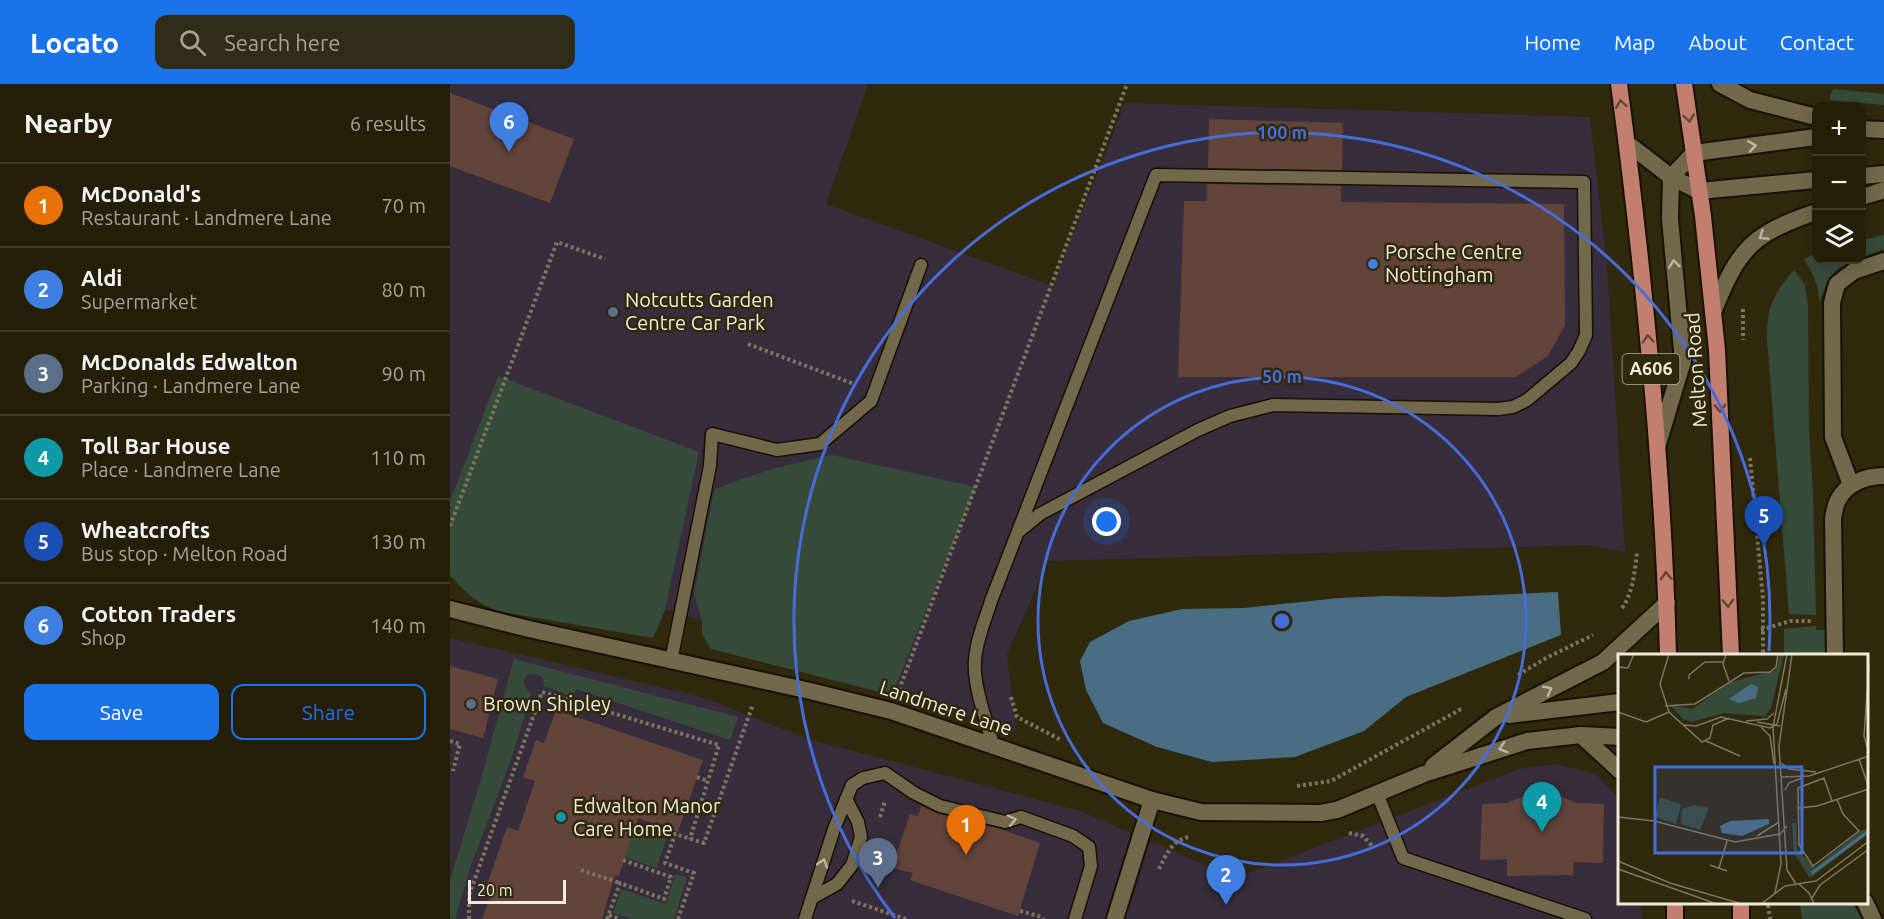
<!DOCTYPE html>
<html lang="en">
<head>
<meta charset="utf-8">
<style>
	body { margin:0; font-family:Ubuntu,sans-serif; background:#312c18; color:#f1f3f6 }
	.controls { position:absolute; right:18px; top:18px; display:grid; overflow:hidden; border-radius:12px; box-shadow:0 3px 15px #0003 }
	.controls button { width:54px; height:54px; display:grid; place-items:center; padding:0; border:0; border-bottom:2px solid #423d2b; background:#251f0a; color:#f1f3f6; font:30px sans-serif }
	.scale { position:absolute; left:18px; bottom:15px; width:98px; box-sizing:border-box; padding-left:6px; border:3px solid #f0ebdb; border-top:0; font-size:16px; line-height:21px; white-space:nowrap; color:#f0ebdb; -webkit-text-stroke:4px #31290d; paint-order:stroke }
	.you { position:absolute; left:657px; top:438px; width:21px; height:21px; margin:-15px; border:4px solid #fff; border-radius:50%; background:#1a73e8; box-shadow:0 0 0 9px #1a73e833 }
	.badge { display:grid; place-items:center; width:39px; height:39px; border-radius:50%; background:#1a73e8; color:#fff; font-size:20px; font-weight:700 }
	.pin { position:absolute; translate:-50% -50px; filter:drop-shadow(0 2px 3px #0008) }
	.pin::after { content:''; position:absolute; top:32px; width:21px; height:18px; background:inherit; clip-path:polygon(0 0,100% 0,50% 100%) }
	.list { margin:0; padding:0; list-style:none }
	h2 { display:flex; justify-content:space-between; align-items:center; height:78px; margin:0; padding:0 24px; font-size:26px }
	h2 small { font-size:20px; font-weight:400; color:#a3a29c }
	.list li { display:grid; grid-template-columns:39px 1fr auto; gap:18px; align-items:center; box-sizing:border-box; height:84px; padding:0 24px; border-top:2px solid #423d2b }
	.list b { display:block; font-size:22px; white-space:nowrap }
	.list p { margin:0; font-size:20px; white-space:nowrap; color:#a3a29c }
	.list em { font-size:20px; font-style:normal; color:#a3a29c }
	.actions { display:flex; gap:12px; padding:18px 24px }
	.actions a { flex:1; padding:14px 0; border:2px solid #1a73e8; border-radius:12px; text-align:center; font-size:21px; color:#1a73e8 }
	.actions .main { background:#1a73e8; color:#fff }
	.icon { flex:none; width:33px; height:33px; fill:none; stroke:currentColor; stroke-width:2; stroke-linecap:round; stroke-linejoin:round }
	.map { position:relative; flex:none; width:1434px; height:835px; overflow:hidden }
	header { display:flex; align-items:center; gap:36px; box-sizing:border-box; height:84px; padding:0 30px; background:#1a73e8; color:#fff }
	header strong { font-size:28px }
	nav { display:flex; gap:33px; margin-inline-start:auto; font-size:21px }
	.search { width:420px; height:54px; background:#312c18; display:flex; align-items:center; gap:15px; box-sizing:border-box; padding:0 21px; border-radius:12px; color:#a3a29c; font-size:22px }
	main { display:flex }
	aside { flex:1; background:#251f0a }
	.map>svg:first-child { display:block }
	.commercial { fill:#372d3c }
	.green { fill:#374b3b }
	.water { fill:#496d82 }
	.building { fill:#62443b }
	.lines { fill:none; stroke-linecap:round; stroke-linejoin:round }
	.service-casing { stroke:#191100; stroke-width:15 }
	.minor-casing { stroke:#191100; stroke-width:20 }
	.primary-casing { stroke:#191100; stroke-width:20 }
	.path { stroke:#7d765f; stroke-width:4; stroke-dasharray:3 3; stroke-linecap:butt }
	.service { stroke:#72694c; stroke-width:12 }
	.minor { stroke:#72694c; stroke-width:16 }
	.primary { stroke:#c27f70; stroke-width:16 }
	.oneway { stroke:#644730 }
	.oneway2 { stroke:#beb7a2 }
	.ring { fill:none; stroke:#476dd9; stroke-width:3 }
	.shop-dot { fill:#3f7fe0; stroke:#31290d; stroke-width:2 }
	.service-dot { fill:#5c6f8a; stroke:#31290d; stroke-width:2 }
	.culture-dot { fill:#0f9aa8; stroke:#31290d; stroke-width:2 }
	.labels { text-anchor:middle; stroke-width:5; stroke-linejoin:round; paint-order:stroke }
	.shield { fill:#31290d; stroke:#b7b19d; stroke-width:1.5 }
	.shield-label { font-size:18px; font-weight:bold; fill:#f0ebdb }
	.poi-label { font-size:20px; fill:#f0ebdb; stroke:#31290d; text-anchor:start }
	.street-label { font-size:20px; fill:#f0ebdb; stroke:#31290d }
	.inset-river { fill:none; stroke:#496d82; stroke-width:3 }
	.inset-road { fill:none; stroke:#7d775f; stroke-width:1.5 }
	.view { fill:#476dd9; fill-opacity:0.15; stroke:#476dd9; stroke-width:3 }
	.inset-edge { fill:none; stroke:#f0ebdb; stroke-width:3 }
	.centre { fill:#476dd9; stroke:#31290d; stroke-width:3 }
	.ring-label { font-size:18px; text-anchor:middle; font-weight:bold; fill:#476dd9; stroke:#31290d; stroke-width:5; stroke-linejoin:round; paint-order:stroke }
</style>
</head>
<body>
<header>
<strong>Locato</strong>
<div class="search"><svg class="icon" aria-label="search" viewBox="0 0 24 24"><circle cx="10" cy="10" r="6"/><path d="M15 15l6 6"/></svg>Search here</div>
<nav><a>Home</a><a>Map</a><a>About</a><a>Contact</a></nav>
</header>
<main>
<aside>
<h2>Nearby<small>6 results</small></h2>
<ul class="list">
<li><span class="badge" style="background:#e8710a">1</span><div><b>McDonald's</b><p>Restaurant · Landmere Lane</p></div><em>70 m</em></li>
<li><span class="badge" style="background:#3f7fe0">2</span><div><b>Aldi</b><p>Supermarket</p></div><em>80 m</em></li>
<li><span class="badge" style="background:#5c6f8a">3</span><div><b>McDonalds Edwalton</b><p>Parking · Landmere Lane</p></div><em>90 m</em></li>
<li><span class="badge" style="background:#0f9aa8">4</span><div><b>Toll Bar House</b><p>Place · Landmere Lane</p></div><em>110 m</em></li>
<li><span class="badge" style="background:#1a4fb4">5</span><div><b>Wheatcrofts</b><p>Bus stop · Melton Road</p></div><em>130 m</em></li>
<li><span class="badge" style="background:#3f7fe0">6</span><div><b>Cotton Traders</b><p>Shop</p></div><em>140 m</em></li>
</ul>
<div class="actions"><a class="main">Save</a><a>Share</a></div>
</aside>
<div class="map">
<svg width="1434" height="835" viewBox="0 0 1434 835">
	<rect width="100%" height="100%" fill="#31290d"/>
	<g class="commercial">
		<path d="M0,0H418L376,120L603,202L675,19L1140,33L1157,182L1175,468L1139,461L598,477L557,570L566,648L442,611L447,599L317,555L0,463Z"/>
		<path d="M0,554L252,613L358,655L630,727L786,794L1069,685L1106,680L1146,690L1170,715V818L1191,819V835H0Z"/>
	</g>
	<g class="green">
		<path d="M1383,5L1434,10V21L1379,16Z"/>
		<path d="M1434,151V165L1412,173V156Z"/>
		<path d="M1366,169V176H1406C1380,186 1379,193 1369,219C1370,203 1362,188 1354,175Z"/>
		<path d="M1344,186L1355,201L1358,222L1359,347L1363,411L1366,531L1339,530L1317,255C1316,224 1324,209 1344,186Z"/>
		<path d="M48,292L249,368L215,526L203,554L47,527C27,519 14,508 0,491V417Z"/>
		<path d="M382,371L526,403L442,611L261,565L252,550V537L244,510L264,406C302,389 341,380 382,371Z"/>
		<path d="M1366,542V546H1375L1376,571H1334V545Z"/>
		<path d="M64,575L288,633L280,656L126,605L122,613L94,602L93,594C80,582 65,596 81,610L61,676L20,784L5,835H0V796L31,695Z"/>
		<path d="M182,744L216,755L207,784L174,773Z"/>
		<path d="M225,790L237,793L224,835H182L163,829L171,805L216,820Z"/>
		<path d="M1350,819H1403L1411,835H1352Z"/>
	</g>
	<path class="water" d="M1108,508L1111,551L956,613L914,647L845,673L762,678L707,663L653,639L636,606L630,577L640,558L679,537L732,525L794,524L889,514L935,512L995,513Z"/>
	<g class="building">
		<path d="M0,9L124,55L100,119L0,82Z"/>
		<path d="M759,35L893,39L892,86L758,84Z"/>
		<path d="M757,100L891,102V118L1114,120L1115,241L1098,272L1066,293H728L734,117H757Z"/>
		<path d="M0,582L48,595L33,654L0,645Z"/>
		<path d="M106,626L253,676L228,748L188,734L169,792L165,791L152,835H32L41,811L34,809L57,743L68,747L85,697L73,693L86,656L94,659Z"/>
		<path d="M1079,710H1105L1127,719L1154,720L1153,779L1124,778L1123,791L1057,792V775L1030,776L1032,720L1057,719Z"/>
		<path d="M471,722L488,730L550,745L590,759L568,832L460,796L463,789L442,784L460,730L468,732Z"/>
	</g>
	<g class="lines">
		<g class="service-casing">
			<g id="service">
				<path d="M221,577L260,382L262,350L327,366L370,360L421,317L471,181"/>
				<path d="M543,660C536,636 523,601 525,577C526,556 535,537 541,517L706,91L1134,98L1136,251L1129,267L1121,279L1077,316L1063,323L1048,325L823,321L780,332L748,346L590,430L568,448"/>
				<path d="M927,709L953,774L1135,835"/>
				<path d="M362,814L387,800L402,781L411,753L408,738L396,715"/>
				<path d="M355,835L384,745L402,701L413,694L435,689L464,709L490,722L555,738L571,733L623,752L639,763L641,782L625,835"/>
			</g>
		</g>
		<g class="minor-casing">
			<g id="minor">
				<path d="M1270,0L1300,16L1366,33"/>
				<path d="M1412,45L1434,46"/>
				<path d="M1177,59L1221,93L1249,107L1366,96"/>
				<path d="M1412,92L1434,90"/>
				<path d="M1221,93L1244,69L1366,53"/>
				<path d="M1412,113L1434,106"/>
				<path d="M1264,226C1289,164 1302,150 1366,128"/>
				<path d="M1208,360L1233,277L1220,135L1221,93"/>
				<path d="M1401,401L1383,353L1382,219L1387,200L1404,187L1434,177"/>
				<path d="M0,525L79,545L360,607L441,627L702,716L751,728L870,729L887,726L974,690L1077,657L1131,651L1170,653"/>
				<path d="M1385,571L1383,435C1384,429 1385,421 1388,416C1397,399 1416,392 1434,392"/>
				<path d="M1059,631L1170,618"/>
				<path d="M1131,651L1170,687"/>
				<path d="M983,682L1046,633L1153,578L1217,519"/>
				<path d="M1415,818L1423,835"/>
				<path d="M665,835L702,716"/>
			</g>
		</g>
		<g class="primary-casing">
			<g id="primary">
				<path d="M1169,0C1194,189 1213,380 1218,571"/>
				<path d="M1234,0L1253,132L1267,266L1281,571"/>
				<path d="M1225,818V835"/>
				<path d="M1291,835V818"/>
			</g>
		</g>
		<g class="path">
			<path d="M1293,225V256"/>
			<path d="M298,260L404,300"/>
			<path d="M1300,374L1313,515V571"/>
			<path d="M0,442L107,158L155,175"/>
			<path d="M1172,524C1183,509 1185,486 1187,468"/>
			<path d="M1311,546L1340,537H1362"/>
			<path d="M1068,591L1096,574L1143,551"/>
			<path d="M449,606L677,0"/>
			<path d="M561,613L567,633L611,656"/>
			<path d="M0,657L10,660L3,687"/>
			<path d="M247,693L258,697"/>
			<path d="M847,702L881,697L1013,624"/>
			<path d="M430,733L435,717"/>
			<path d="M899,749L913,752L923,763"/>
			<path d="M709,785C716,771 722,756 739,753"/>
			<path d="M131,786L170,799"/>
			<path d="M402,817L456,835"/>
			<path d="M1318,821L1320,835"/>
			<path d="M570,827L592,833L593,835"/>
			<path d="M159,831L170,835"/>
			<path d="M19,835V811L92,608L269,661L240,755"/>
			<path d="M157,835L170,799L214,815L221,793L173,776"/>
			<path d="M228,835L244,789L215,779L225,750L254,759L303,620"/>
		</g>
		<use href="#service" class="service"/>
		<use href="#minor" class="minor"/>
		<use href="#primary" class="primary"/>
	</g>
	<defs><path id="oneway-chevron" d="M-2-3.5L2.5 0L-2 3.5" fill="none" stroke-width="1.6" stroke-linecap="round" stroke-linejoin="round" transform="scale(1.5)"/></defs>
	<g class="oneway">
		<use href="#oneway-chevron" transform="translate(1171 20) rotate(-98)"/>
		<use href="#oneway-chevron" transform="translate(1239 34) rotate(82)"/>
		<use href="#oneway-chevron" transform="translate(1198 255) rotate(-95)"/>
		<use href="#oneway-chevron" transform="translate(1270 324) rotate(87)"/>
		<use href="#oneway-chevron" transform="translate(1216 492) rotate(-93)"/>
		<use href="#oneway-chevron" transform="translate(1278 519) rotate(88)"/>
	</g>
	<g class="oneway2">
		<use href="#oneway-chevron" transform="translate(1302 62) rotate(-9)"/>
		<use href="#oneway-chevron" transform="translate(1313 152) rotate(146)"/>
		<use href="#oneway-chevron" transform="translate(1224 180) rotate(-96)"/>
		<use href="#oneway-chevron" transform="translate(1098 606) rotate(-27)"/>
		<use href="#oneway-chevron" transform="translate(1053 664) rotate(162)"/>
		<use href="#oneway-chevron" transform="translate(562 736) rotate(-12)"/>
		<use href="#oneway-chevron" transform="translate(373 779) rotate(-72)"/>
	</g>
	<g class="ring">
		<circle cx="832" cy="537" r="244"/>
		<path d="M445 834A488 488 0 1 1 1319 567"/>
	</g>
	<circle class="shop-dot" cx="923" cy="180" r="6"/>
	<g class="service-dot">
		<circle cx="163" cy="228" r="6"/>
		<circle cx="21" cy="620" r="6"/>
	</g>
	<circle class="culture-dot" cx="111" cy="733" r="6"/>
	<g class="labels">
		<rect class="shield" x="1172.5" y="270" width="57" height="30" rx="4.5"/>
		<g class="shield-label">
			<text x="1201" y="291">A606</text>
		</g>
		<g class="poi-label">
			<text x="935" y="175">Porsche Centre<tspan x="935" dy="23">Nottingham</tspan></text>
			<text x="175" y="223">Notcutts Garden<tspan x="175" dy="23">Centre Car Park</tspan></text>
			<text x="33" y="627">Brown Shipley</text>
			<text x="123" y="729">Edwalton Manor<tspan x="123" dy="23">Care Home</tspan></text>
		</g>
		<g class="street-label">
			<text transform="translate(1246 286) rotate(-94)" y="7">Melton Road</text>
			<text transform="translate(496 624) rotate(18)" y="7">Landmere Lane</text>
		</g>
	</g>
	<g transform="translate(1168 570)">
		<rect width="250" height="250" fill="#31290d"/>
		<path d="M162,0H166L153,54L147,62L105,59L74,68L65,65L52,51L74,55L113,28L158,16ZM42,143L63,151L58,170L37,163ZM76,151L91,154L82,176L63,170L64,155ZM174,169H178L179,196L197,213L242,177L250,174V180L192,224L176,199Z" fill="#374b3b"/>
		<path d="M133,30L140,33L138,44L121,49L111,45ZM151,165V170L124,182L104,179L102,172L112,167Z" fill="#496d82"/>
		<path class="inset-river" d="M194,219L251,177"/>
		<path class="inset-road" d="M51,0L42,30L51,58L84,88L92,84L95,71L111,64M108,0L105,10L111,27M174,0L161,92L169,216L178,230M251,11L246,82L251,99M0,13L10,14L16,0M71,25V21L87,8H105M47,52L77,50L126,19L152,18L158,13L160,0M0,58L28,68L51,58M128,67L149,65L156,59M139,68L162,72M159,70L168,35M66,71L78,72L103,63L152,74L159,70M143,73L152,82L156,110M88,87L122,102M241,105L251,134M163,109L171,115L198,118M163,123L191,122L251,102M167,136L171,129L184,124M214,147L206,124L180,134L181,191L195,212L241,177L225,160L219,145M181,154L199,152L251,135M0,163L36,167L117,188L162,180L169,172M139,182L161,168M0,207L52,229L124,250M92,211L109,217M101,214L109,187M0,215L99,250M181,230L191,239L196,250M157,239L163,210L155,73L169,0M194,244L202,231L251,195M143,250L167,232L198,227L251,187"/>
		<path class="view" d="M37,113H184V199H37Z"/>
		<rect width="250" height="250" class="inset-edge"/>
	</g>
	<circle cx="832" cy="537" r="9" class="centre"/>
	<g class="ring-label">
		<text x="832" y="55">100 m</text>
		<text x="832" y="299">50 m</text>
	</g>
</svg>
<div class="controls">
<button>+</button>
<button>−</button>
<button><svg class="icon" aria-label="layers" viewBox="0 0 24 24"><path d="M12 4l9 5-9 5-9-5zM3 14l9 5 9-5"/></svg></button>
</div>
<div class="scale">20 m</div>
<div class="you"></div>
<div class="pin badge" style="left:516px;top:771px;background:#e8710a">1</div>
<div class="pin badge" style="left:776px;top:821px;background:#3f7fe0">2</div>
<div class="pin badge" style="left:428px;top:804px;background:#5c6f8a">3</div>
<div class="pin badge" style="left:1092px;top:748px;background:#0f9aa8">4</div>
<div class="pin badge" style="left:1314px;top:462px;background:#1a4fb4">5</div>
<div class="pin badge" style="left:59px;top:68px;background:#3f7fe0">6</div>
</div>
</main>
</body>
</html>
